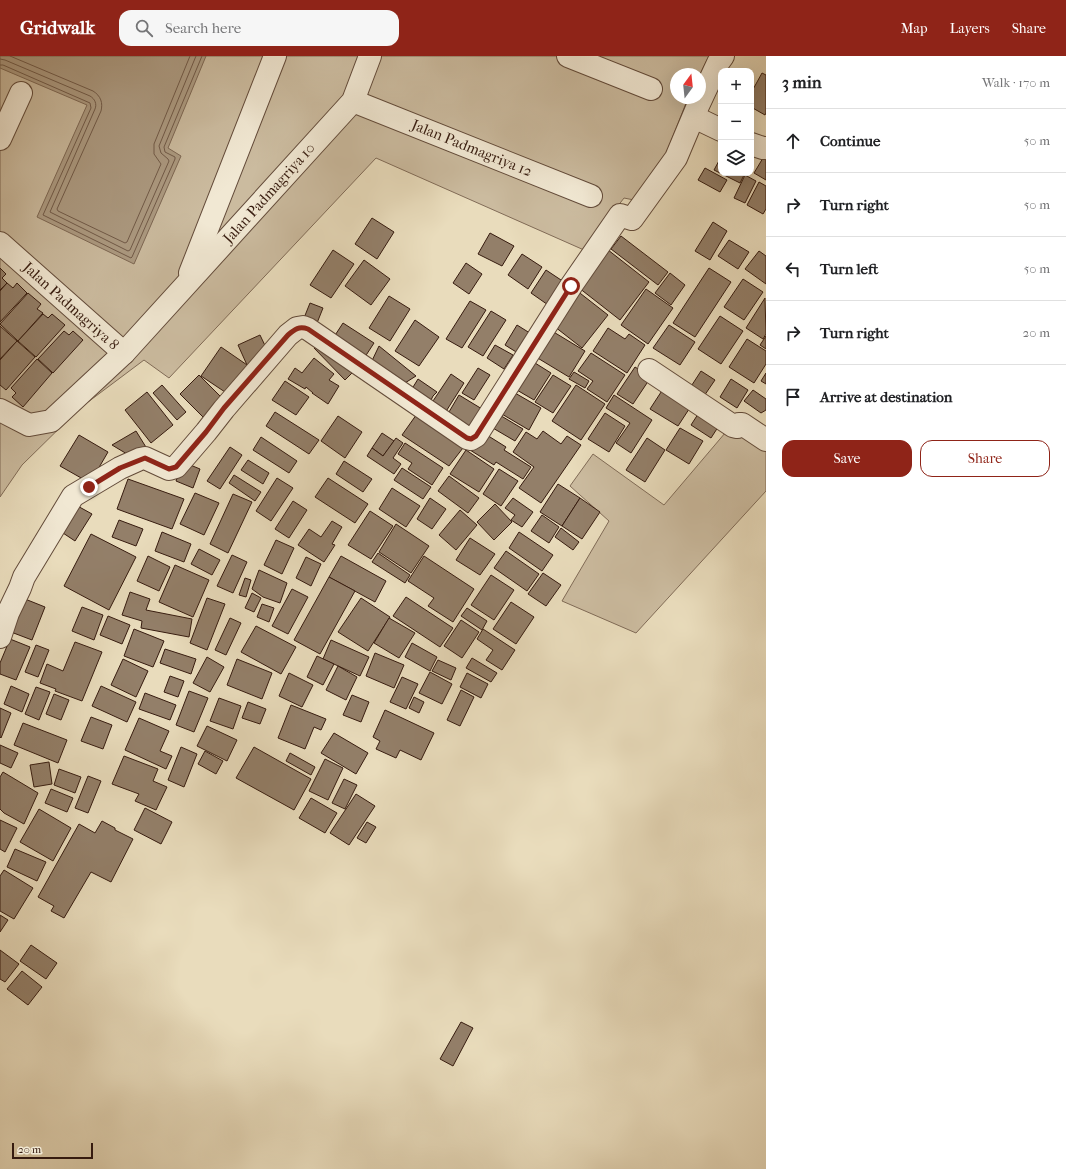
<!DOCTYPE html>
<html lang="en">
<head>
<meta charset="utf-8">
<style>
	body { margin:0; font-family:"IM FELL French Canon",serif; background:#f6f6f6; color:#202124 }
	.controls { position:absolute; right:12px; top:12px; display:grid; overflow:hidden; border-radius:8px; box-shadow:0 4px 16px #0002 }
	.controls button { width:36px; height:36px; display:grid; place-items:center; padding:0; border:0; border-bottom:1px solid #e0e0e0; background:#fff; color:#202124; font:20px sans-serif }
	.compass { position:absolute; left:670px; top:12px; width:36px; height:36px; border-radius:50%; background:#fff; box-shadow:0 4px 16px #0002; rotate:15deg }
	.scale { position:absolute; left:12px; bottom:10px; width:81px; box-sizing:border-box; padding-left:4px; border:2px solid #361b0f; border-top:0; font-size:11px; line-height:14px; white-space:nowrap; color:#361b0f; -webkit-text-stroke:3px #f1e8d3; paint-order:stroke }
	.stop { position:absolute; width:12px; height:12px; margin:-9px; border:3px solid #8f2418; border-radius:50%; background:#fff }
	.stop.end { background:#8f2418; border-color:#fff; box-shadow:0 1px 4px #0008 }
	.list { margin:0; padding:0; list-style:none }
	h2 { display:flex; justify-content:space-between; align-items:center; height:52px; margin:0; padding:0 16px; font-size:17px }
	h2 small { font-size:13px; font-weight:400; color:#757577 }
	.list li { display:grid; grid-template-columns:26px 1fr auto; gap:12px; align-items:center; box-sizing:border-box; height:64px; padding:0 16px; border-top:1px solid #e0e0e0 }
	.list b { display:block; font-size:15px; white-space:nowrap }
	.list em { font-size:13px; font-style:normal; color:#757577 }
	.actions { display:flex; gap:8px; padding:12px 16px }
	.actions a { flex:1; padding:9px 0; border:1px solid #8f2418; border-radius:12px; text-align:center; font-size:14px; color:#8f2418 }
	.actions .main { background:#8f2418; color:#fff }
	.icon { flex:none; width:22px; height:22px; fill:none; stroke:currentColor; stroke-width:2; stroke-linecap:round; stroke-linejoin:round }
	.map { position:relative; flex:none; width:766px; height:1113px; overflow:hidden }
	header { display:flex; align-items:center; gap:24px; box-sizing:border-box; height:56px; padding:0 20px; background:#8f2418; color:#fff }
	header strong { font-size:19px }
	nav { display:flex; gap:22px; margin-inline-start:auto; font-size:14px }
	.search { width:280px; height:36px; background:#f6f6f6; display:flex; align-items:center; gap:10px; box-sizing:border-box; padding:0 14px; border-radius:12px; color:#757577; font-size:15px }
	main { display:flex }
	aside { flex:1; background:#fff }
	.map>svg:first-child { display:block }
	.green { fill:#cbbb9f; stroke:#806b57 }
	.water { fill:#ac9a81; stroke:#7d6753 }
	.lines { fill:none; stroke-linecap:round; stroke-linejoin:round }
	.shore { stroke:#715a48; stroke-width:1 }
	.building { fill:#937f69; stroke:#361b0f }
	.minor-casing { stroke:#634b3a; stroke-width:24 }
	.minor { stroke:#f1e8d3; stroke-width:22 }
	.route { stroke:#8f2418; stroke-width:5 }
	.labels { text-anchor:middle; stroke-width:3; stroke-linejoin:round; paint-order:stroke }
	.street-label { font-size:15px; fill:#361b0f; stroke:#f1e8d3 }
</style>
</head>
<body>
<header>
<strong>Gridwalk</strong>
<div class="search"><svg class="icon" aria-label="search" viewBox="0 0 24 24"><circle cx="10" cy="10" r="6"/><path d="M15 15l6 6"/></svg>Search here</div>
<nav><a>Map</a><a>Layers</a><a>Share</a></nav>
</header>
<main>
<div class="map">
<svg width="766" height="1113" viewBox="0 0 766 1113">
	<rect width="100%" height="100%" fill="#e9dcbc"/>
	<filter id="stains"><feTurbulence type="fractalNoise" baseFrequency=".005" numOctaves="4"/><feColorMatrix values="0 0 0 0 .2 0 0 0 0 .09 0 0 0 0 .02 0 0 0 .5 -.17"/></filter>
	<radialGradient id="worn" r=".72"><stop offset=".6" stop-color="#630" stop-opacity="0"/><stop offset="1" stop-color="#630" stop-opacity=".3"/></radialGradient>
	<g class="green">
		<path d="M0,0H709L700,18H676V42H688L666,98L634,144L624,142L584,194L376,102L169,322L144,304L80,352L22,409L0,441Z"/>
		<path d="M731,370L766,393V435L636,577L562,545L609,465L570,430L593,398L664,449Z"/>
	</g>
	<path class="water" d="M0,0H206L168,92L181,100L134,208L37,161L87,49L0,12Z"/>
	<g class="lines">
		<g class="shore">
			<path d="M10,0L93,35C101,40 103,47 101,55L57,153L58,155L125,187L127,186L161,108L154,98V88L190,0"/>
			<path d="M0,3L5,4L90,40C95,43 97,48 95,53L50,156L128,195L130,194L169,105L168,103L161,97L159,90L196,0"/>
			<path d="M0,9H3L90,47L91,52L43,159L131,202L132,201L175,103V101L165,96L164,91L202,0"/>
		</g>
	</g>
	<g class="building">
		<path d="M762,17L766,19V57L765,59L751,51V37Z"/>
		<path d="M766,97V124L754,117Z"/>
		<path d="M721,101V117H745L740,127L714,114Z"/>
		<path d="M705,112L727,124L720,136L698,124Z"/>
		<path d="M745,119L756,125L745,147L734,142Z"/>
		<path d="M759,126L766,130V153L763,158L747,149Z"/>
		<path d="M372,162L394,176L377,203L355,188Z"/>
		<path d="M713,166L727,175L710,204L695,195Z"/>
		<path d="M490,177L514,190L502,210L478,198Z"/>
		<path d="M621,180L668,216L658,229L611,193Z"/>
		<path d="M729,184L749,196L738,213L718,200Z"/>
		<path d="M603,190L649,226L620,264L574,228Z"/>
		<path d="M333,194L354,208L331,242L310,229Z"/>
		<path d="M759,195L766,200V228L745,213Z"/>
		<path d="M522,198L542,211L528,233L508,219Z"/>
		<path d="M364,204L390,223L371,249L345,230Z"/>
		<path d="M466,207L482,218L469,238L453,227Z"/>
		<path d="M0,212L6,218L2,222L7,227L0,234Z"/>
		<path d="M709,212L731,226L695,281L673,267Z"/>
		<path d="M546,214L567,228L551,251L531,237Z"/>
		<path d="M670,217L685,229L671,249L655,237Z"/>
		<path d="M743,223L763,236L744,264L724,251Z"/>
		<path d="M7,227L13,232L17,227L27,237L0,266V235Z"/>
		<path d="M646,233L673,252L648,288L621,269Z"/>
		<path d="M576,234L608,259L582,292L550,267Z"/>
		<path d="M28,237L41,248L37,253L43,257L18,285L0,268Z"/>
		<path d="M389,240L410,253L390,285L369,272Z"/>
		<path d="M765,242L766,278L763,283L746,272Z"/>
		<path d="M470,245L486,254L462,292L446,283Z"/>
		<path d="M310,247L323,252L317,267L304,262Z"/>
		<path d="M491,255L506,264L483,300L468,291Z"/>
		<path d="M43,258L48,262L52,258L65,269L36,301L18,285Z"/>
		<path d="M720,260L743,275L721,308L698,293Z"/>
		<path d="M415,264L439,281L419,310L395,295Z"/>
		<path d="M343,267L374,287L361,307L330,287Z"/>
		<path d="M517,269L533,279L521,299L505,289Z"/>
		<path d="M669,269L695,286L680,309L653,292Z"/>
		<path d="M0,270L17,285L0,303Z"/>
		<path d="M547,272L585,295L569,321L531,298Z"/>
		<path d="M608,272L625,283L629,278L645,289L627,317L593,295Z"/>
		<path d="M64,275L69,279L73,275L83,284L53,317L38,303Z"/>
		<path d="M260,279L269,298L247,309L238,289Z"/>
		<path d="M766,280V293L760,289Z"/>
		<path d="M747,283L766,295V308L754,327L729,311Z"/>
		<path d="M322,284L354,315L345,324L314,292Z"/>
		<path d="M17,285L35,301L6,334L0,329V304Z"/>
		<path d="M495,289L513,299L504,313L487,302Z"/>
		<path d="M379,290L416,320L397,332L369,311Z"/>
		<path d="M221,291L250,311L231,340L201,320Z"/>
		<path d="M591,297L625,319L607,346L587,333L593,325L578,315Z"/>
		<path d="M314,302L334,318L329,324L339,330L328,348L312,337H313L306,331L305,333L288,323L295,312L302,317Z"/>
		<path d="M527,302L551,317L534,344L510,330Z"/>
		<path d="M37,303L52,317L23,351L12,341L16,337L11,332Z"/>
		<path d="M635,311L651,321L633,348L617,338Z"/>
		<path d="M478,312L490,319L474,344L462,337Z"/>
		<path d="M701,315L715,324L702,343L688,335Z"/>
		<path d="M574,316L589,325L585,332L569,323Z"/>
		<path d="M766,317V328L761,325Z"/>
		<path d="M451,318L464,327L445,357L431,348Z"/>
		<path d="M199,319L225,345L206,364L180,338Z"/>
		<path d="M553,319L571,330L553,357L535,346Z"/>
		<path d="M418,323L437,336L433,340L429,348L410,336Z"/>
		<path d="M731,323L748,334L737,352L720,341Z"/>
		<path d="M285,325L309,341L296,359L272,344Z"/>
		<path d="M162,329L186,356L177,364L153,337Z"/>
		<path d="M576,329L605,348L581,384L552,365Z"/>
		<path d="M665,330L693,347L678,370L650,353Z"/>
		<path d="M508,333L541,352L529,374L495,354Z"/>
		<path d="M753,334L766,343V354L761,357L744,345Z"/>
		<path d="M147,336L173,369L151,387L125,354Z"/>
		<path d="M459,339L487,356L472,378L446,361Z"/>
		<path d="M614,339L652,364L631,397L616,387L630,367L606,352Z"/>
		<path d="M419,355L466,388L449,410L402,379Z"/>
		<path d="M493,355L523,373L515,385L486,368Z"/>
		<path d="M700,355L720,368L711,382L691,369Z"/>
		<path d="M275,356L319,384L309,398L266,370Z"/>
		<path d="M605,357L625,370L609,396L588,383Z"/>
		<path d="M338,360L362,376L345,402L321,385Z"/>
		<path d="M680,372L703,385L689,408L666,394Z"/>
		<path d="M136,375L149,396L127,398L112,389Z"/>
		<path d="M543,375L561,388L567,380L581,389L541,447L519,432L534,411L513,396L526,376L537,383Z"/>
		<path d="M482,376L506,391L504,394L531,411L523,423L496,406L494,409L470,394Z"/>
		<path d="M382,377L394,385L383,400L372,392Z"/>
		<path d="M79,379L108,396L90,427L60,410Z"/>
		<path d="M261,381L297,405L289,417L253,394Z"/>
		<path d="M396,382L403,387L393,402L401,408L394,418L367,400L372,392L383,400Z"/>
		<path d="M647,382L665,394L645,426L626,414Z"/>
		<path d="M405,387L443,412L432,429L408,413L412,407L398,398Z"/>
		<path d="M230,391L242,399L220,433L207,425Z"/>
		<path d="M466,394L494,413L479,436L450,418Z"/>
		<path d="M248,404L269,417L263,428L241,414Z"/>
		<path d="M344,405L372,423L363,436L336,418Z"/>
		<path d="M183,406L200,413L193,432L176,425Z"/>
		<path d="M402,412L431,431L423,443L394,424Z"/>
		<path d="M499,413L518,425L501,450L483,438Z"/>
		<path d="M234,419L261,436L255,445L229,427Z"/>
		<path d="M449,420L479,442L468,457L438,435Z"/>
		<path d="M277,422L293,432L271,465L256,455Z"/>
		<path d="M328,422L368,448L355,467L315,441Z"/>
		<path d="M128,423L184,443L172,473L117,453Z"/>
		<path d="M558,428L580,442L562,470L540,456Z"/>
		<path d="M392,432L420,450L406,471L379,453Z"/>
		<path d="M195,437L219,447L204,479L180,468Z"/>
		<path d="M233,438L252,446L228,497L210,488Z"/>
		<path d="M430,442L446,453L432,473L417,463Z"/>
		<path d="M513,442L533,456L522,471L511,464L515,459L505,452Z"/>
		<path d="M580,442L600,456L582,483L562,470Z"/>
		<path d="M293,445L307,454L289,482L275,473Z"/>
		<path d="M74,448L92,458L75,485L57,473Z"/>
		<path d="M495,448L512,466L494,484L477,466Z"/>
		<path d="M460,454L477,469L456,494L439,479Z"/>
		<path d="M370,455L393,470L371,503L348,489Z"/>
		<path d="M542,459L559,471L549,487L531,475Z"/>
		<path d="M119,464L143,473L136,490L112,481Z"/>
		<path d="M332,465L342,471L332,488L335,489L324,506L298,489L309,473L321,481Z"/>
		<path d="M396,468L429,490L411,517L379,496Z"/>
		<path d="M561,472L579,486L573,494L555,481Z"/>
		<path d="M162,476L191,488L184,506L155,495Z"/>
		<path d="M519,476L553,499L542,515L509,492Z"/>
		<path d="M91,478L136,501L109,554L64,530Z"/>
		<path d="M470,482L495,498L480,519L456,504Z"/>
		<path d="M276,484L294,492L282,518L264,509Z"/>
		<path d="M199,493L220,504L212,519L191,508Z"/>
		<path d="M506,495L539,518L527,535L494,512Z"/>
		<path d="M378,497L410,519L405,527L372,506Z"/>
		<path d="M232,499L247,506L233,537L217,530Z"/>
		<path d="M148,500L170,511L159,535L137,525Z"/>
		<path d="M341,500L386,525L375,546L329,521Z"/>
		<path d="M424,500L474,533L453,566L428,550L434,542L408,525Z"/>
		<path d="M306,501L321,508L311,530L296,522Z"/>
		<path d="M175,509L209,524L193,561L159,546Z"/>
		<path d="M259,514L287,527L280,547L263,541L252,533Z"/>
		<path d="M543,517L561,529L546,550L528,538Z"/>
		<path d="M491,519L514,534L494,564L471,549Z"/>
		<path d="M329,521L355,535L320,598L294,584Z"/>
		<path d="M245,522L251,524L246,541L239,539Z"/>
		<path d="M292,533L308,541L288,578L272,570Z"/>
		<path d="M130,536L150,543L146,554L192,563L189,581L141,572L142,565L122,559Z"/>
		<path d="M252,537L261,542L254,556L245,552Z"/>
		<path d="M406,541L453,572L440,591L393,560Z"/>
		<path d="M207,542L225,548L207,594L190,587Z"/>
		<path d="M361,542L390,561L368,595L338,576Z"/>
		<path d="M25,543L45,551L32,584L11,576Z"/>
		<path d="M511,546L534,561L516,588L493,573Z"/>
		<path d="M262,548L274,552L269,566L257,561Z"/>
		<path d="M82,551L103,559L94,584L72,575Z"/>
		<path d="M467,552L487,565L482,574L461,560Z"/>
		<path d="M108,560L130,569L122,588L100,579Z"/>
		<path d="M230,562L241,567L226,599L215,594Z"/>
		<path d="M389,562L415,577L399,602L374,587Z"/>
		<path d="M461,564L479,576L462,602L444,590Z"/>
		<path d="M256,570L296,591L281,618L241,596Z"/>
		<path d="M134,573L164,585L153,611L124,600Z"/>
		<path d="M483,573L515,594L502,614L486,604L493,594L477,583Z"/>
		<path d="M10,583L30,591L16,624L0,618V607Z"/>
		<path d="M331,584L369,601L360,620L323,603Z"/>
		<path d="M75,586L102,596L82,645L55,635L56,633L40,627L47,608L63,615Z"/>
		<path d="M412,587L437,601L430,615L405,601Z"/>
		<path d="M36,589L49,594L38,621L25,616Z"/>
		<path d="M165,593L196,603L191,618L160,607Z"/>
		<path d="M375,597L404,609L394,632L366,620Z"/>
		<path d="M317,600L334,608L323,629L307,621Z"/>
		<path d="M207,601L224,611L210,636L193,627Z"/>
		<path d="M472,602L497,617L491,626L466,612Z"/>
		<path d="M123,603L148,615L136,641L111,629Z"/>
		<path d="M237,603L272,617L262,643L227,629Z"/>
		<path d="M438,604L456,612L451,624L432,615Z"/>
		<path d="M338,610L357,621L346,644L326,634Z"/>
		<path d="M430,616L452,628L442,648L419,637Z"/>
		<path d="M289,617L313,629L302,651L279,640Z"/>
		<path d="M467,617L488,628L481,642L460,631Z"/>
		<path d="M170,620L184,625L178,641L164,636Z"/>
		<path d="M402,621L418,628L406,653L390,646Z"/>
		<path d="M11,630L29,638L22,656L4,648Z"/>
		<path d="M101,630L136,646L127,666L92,650Z"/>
		<path d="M36,631L50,636L39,664L25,658Z"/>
		<path d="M461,634L474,641L460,670L447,664Z"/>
		<path d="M189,635L208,642L194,676L176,669Z"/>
		<path d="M145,637L176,649L170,664L139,653Z"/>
		<path d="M54,638L69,644L61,664L46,658Z"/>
		<path d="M352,639L369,646L361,666L343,659Z"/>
		<path d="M414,641L424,646L419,657L409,652Z"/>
		<path d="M219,642L241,650L233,673L210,665Z"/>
		<path d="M248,646L266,653L260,668L242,662Z"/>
		<path d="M291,649L326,663L321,674L314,671L305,693L278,682Z"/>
		<path d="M0,652L11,657L1,682L0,681Z"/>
		<path d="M385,654L434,677L421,704L400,694L396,702L376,693L380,685L373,681Z"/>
		<path d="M91,661L112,669L103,693L81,685Z"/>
		<path d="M139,662L169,675L160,695L172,700L166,713L125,694Z"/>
		<path d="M23,667L67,684L58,707L14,689Z"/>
		<path d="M207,670L237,684L227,705L197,690Z"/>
		<path d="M334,677L368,697L356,718L321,697Z"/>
		<path d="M0,689L18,697L11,712L0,707Z"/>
		<path d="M181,691L197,698L184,731L168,724Z"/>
		<path d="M254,691L311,723L294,754L236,722Z"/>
		<path d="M205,695L223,705L216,718L198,708Z"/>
		<path d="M290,697L315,711L311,719L286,705Z"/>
		<path d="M124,700L158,713L153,725L167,731L156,754L135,745L139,738L112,728Z"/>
		<path d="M325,703L343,712L328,744L309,735Z"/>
		<path d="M49,706L52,728L34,731L30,709Z"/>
		<path d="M59,713L81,721L75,737L54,729Z"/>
		<path d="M3,716L38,737L24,768L4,757L0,753V721Z"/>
		<path d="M88,720L101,725L88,757L75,752Z"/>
		<path d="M344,723L357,729L345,753L332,747Z"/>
		<path d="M51,733L73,742L67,756L45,747Z"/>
		<path d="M356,738L375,750L349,789L330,777Z"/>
		<path d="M311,742L337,757L325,777L299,762Z"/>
		<path d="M145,752L172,766L161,788L134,774Z"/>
		<path d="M39,753L71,772L53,805L20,786Z"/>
		<path d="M0,764L17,772L5,796L0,793Z"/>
		<path d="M102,765L115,772V774L133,783L111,826L91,816L64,862L51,855L54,850L38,841L79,768L95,777Z"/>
		<path d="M367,766L376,771L366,787L357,782Z"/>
		<path d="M15,793L46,806L37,825L7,811Z"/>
		<path d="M4,814L33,832L14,863L0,855V820Z"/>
		<path d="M0,859L8,864L0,876Z"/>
		<path d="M31,889L57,907L46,923L20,905Z"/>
		<path d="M0,894L19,908L5,926L0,923Z"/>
		<path d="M22,915L42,931L28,949L7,933Z"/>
		<path d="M461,966L473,972L453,1010L440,1003Z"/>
	</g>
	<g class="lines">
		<g class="minor-casing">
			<g id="minor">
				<path d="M568,0L651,33"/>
				<path d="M353,45L591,140"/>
				<path d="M694,61L721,74"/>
				<path d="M0,83L21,37"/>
				<path d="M751,88L763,92H766"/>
				<path d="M0,187L124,297"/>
				<path d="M190,217L275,0"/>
				<path d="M649,314L733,370L737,371L739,368H742L766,384"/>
				<path d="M0,354L29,369L51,365L124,297L353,45L370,0"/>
				<path d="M0,581L8,557L20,532L24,521L73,440L120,412L140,403L145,402L169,413L176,411L206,376L224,353L288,279L297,272L303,271L308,273L467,382L471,383L476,380L571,230L620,159L632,163L676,102L697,52L718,7L723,0"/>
			</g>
		</g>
		<use href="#minor" class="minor"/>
	</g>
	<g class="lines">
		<path class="route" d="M89,431L120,412L145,402L169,413L176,411L206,376L224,352L288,279C295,273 299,270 308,273L467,382L471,383L476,380L571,230"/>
	</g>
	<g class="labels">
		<g class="street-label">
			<text transform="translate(472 92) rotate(22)" y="5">Jalan Padmagriya 12</text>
			<text transform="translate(269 137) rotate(-48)" y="5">Jalan Padmagriya 10</text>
			<text transform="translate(71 250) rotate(42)" y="5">Jalan Padmagriya 8</text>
		</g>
	</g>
	<rect width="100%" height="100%" filter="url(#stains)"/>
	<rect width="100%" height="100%" fill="url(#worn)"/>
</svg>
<div class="controls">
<button>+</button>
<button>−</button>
<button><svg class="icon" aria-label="layers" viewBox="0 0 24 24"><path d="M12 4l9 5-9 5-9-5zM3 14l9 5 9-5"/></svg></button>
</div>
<svg class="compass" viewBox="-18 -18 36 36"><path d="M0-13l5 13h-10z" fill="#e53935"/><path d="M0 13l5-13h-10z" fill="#757577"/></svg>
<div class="scale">20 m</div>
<div class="stop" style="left:571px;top:230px"></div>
<div class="stop end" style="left:89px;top:431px"></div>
</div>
<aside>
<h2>3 min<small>Walk · 170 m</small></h2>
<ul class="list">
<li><svg class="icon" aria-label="ahead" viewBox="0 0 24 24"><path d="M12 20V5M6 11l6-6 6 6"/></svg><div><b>Continue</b></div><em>50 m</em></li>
<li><svg class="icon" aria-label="right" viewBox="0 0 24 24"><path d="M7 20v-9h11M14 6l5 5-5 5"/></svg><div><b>Turn right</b></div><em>50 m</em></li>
<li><svg class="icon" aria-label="left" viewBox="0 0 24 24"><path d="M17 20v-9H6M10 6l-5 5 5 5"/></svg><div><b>Turn left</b></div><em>50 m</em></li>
<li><svg class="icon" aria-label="right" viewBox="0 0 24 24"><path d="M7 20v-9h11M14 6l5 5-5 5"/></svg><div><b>Turn right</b></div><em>20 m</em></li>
<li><svg class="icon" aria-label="arrive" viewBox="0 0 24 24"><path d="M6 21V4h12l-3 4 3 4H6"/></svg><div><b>Arrive at destination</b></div></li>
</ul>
<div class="actions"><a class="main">Save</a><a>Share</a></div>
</aside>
</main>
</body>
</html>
